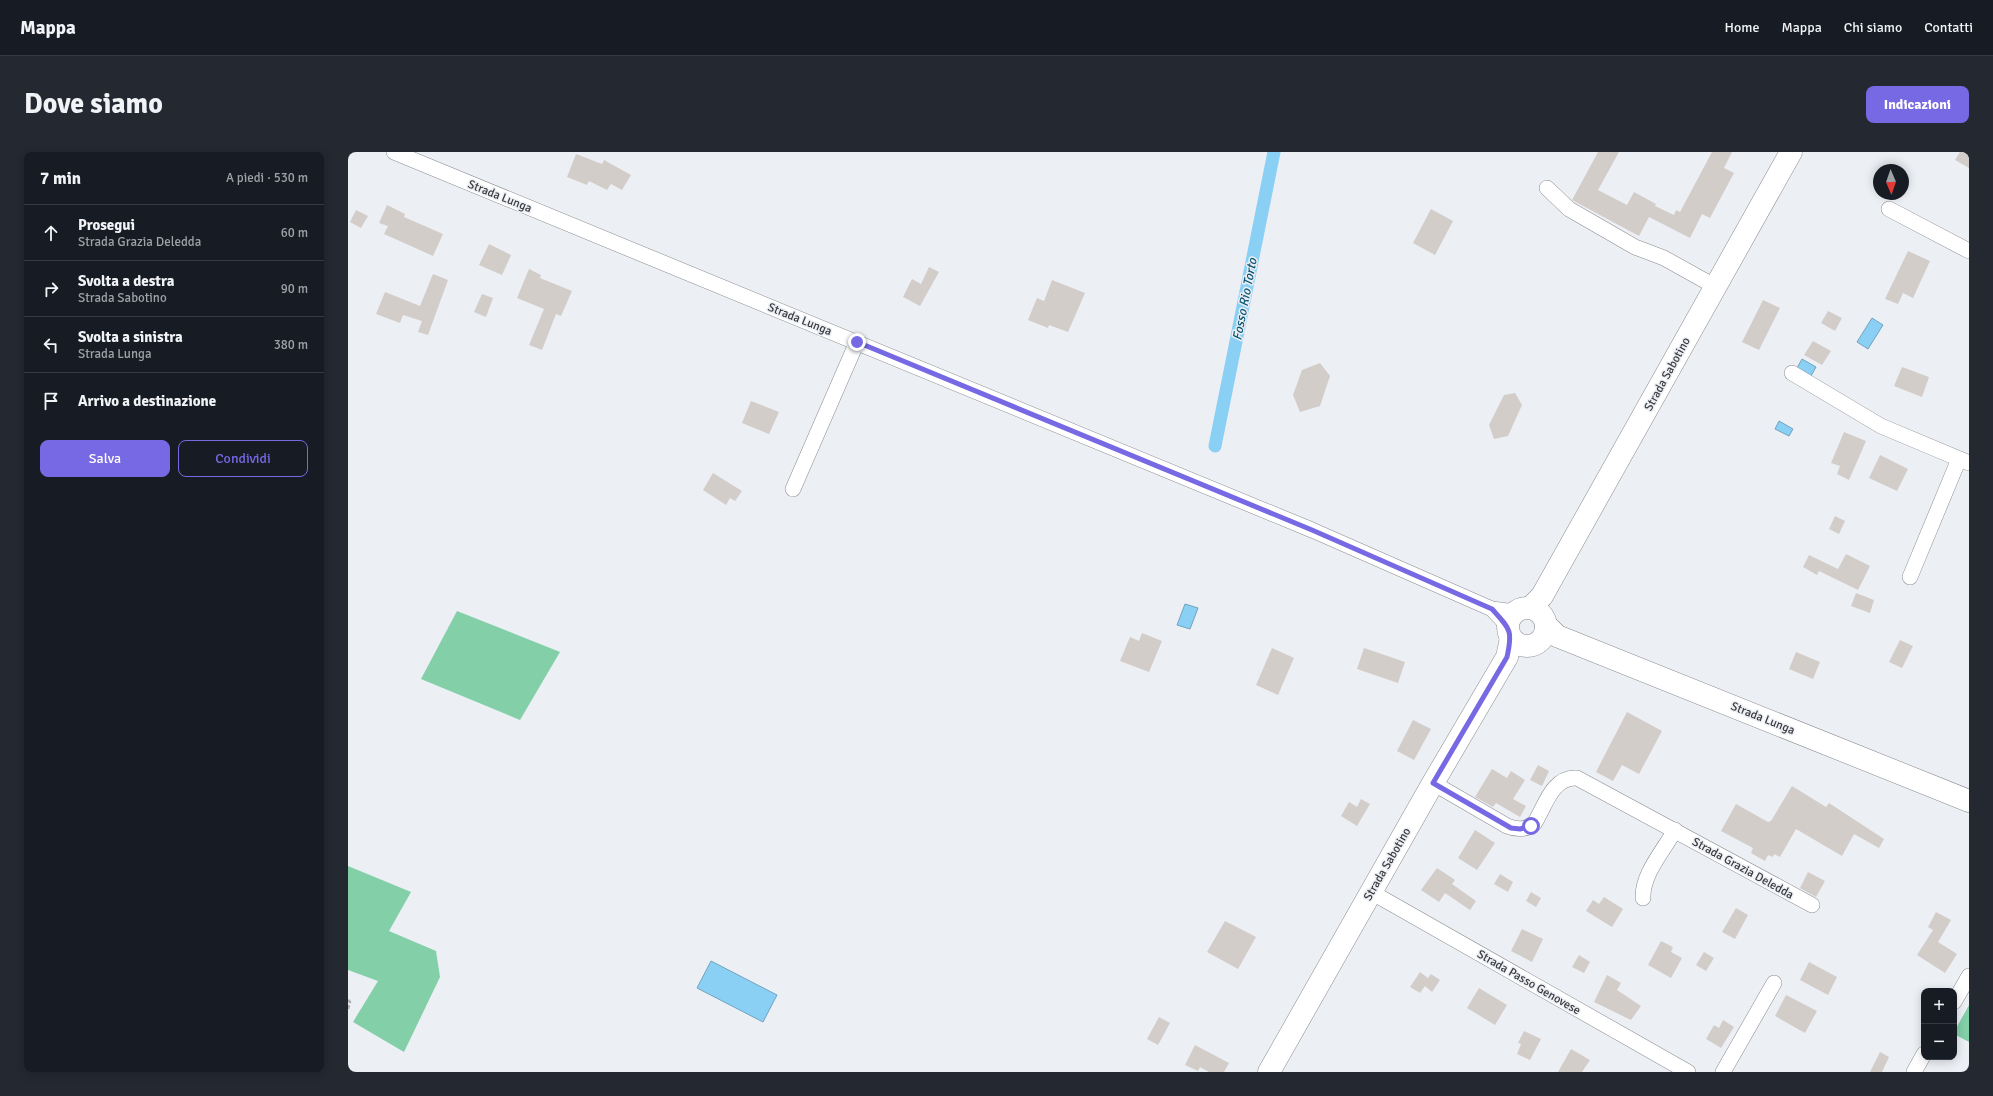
<!DOCTYPE html>
<html lang="it">
<head>
<meta charset="utf-8">
<style>
	body { margin:0; font-family:Signika,sans-serif; background:#242831; color:#f1f3f6 }
	.controls { position:absolute; right:12px; bottom:12px; display:grid; overflow:hidden; border-radius:8px; box-shadow:0 2px 10px #0003 }
	.controls button { width:36px; height:36px; display:grid; place-items:center; padding:0; border:0; border-bottom:1px solid #363941; background:#171b24; color:#f1f3f6; font:20px sans-serif }
	.compass { position:absolute; left:1525px; top:12px; width:36px; height:36px; border-radius:50%; background:#171b24; box-shadow:0 2px 10px #0003; rotate:178deg }
	.stop { position:absolute; width:12px; height:12px; margin:-9px; border:3px solid #7768e3; border-radius:50%; background:#fff }
	.stop.end { background:#7768e3; border-color:#fff; box-shadow:0 1px 4px #0008 }
	.list { margin:0; padding:0; list-style:none }
	h2 { display:flex; justify-content:space-between; align-items:center; height:52px; margin:0; padding:0 16px; font-size:17px }
	h2 small { font-size:13px; font-weight:400; color:#9ea1a6 }
	.list li { display:grid; grid-template-columns:26px 1fr auto; gap:12px; align-items:center; box-sizing:border-box; height:56px; padding:0 16px; border-top:1px solid #363941 }
	.list b { display:block; font-size:15px; white-space:nowrap }
	.list p { margin:0; font-size:13px; white-space:nowrap; color:#9ea1a6 }
	.list em { font-size:13px; font-style:normal; color:#9ea1a6 }
	.actions { display:flex; gap:8px; padding:12px 16px }
	.actions a { flex:1; padding:9px 0; border:1px solid #7768e3; border-radius:8px; text-align:center; font-size:14px; color:#7768e3 }
	.actions .main { background:#7768e3; color:#fff }
	.icon { flex:none; width:22px; height:22px; fill:none; stroke:currentColor; stroke-width:2; stroke-linecap:round; stroke-linejoin:round }
	.map { position:relative; flex:none; width:1621px; height:920px; overflow:hidden; border-radius:8px }
	header { display:flex; align-items:center; gap:24px; box-sizing:border-box; height:56px; padding:0 20px; background:#171b24; border-bottom:1px solid #363941 }
	header strong { font-size:19px }
	nav { display:flex; gap:22px; margin-inline-start:auto; font-size:14px }
	.intro { display:flex; align-items:center; justify-content:space-between; box-sizing:border-box; height:96px; padding:0 24px }
	h1 { margin:0; font-size:28px }
	.button { padding:10px 18px; border-radius:8px; background:#7768e3; color:#fff; font-size:14px; font-weight:700 }
	main { display:flex; gap:24px; padding:0 24px }
	aside { flex:1; background:#171b24; border-radius:8px; box-shadow:0 2px 10px #0003 }
	.map>svg:first-child { display:block }
	.green { fill:#82cfa8 }
	.water { fill:#8ad0f5; stroke:#72a3be }
	.lines { fill:none; stroke-linecap:round; stroke-linejoin:round }
	.canal { stroke:#8ad0f5; stroke-width:13 }
	.building { fill:#d3cdca }
	.street-casing { stroke:#8a8c91; stroke-width:16 }
	.secondary-casing { stroke:#8a8c91; stroke-width:23 }
	.path { stroke:#adafb4; stroke-width:2.5; stroke-dasharray:4 2; stroke-linecap:butt }
	.street { stroke:#fff; stroke-width:15 }
	.secondary { stroke:#fff; stroke-width:22 }
	.route { stroke:#7768e3; stroke-width:5 }
	.labels { text-anchor:middle; stroke-width:3; stroke-linejoin:round; paint-order:stroke }
	.street-label { font-size:12px; fill:#3a3b3e; stroke:#eceff4 }
	.water-label { font-size:13px; font-style:italic; fill:#0d5877; stroke:#eceff4 }
</style>
</head>
<body>
<header>
<strong>Mappa</strong>
<nav><a>Home</a><a>Mappa</a><a>Chi siamo</a><a>Contatti</a></nav>
</header>
<div class="intro"><h1>Dove siamo</h1><a class="button">Indicazioni</a></div>
<main>
<aside>
<h2>7 min<small>A piedi · 530 m</small></h2>
<ul class="list">
<li><svg class="icon" aria-label="ahead" viewBox="0 0 24 24"><path d="M12 20V5M6 11l6-6 6 6"/></svg><div><b>Prosegui</b><p>Strada Grazia Deledda</p></div><em>60 m</em></li>
<li><svg class="icon" aria-label="right" viewBox="0 0 24 24"><path d="M7 20v-9h11M14 6l5 5-5 5"/></svg><div><b>Svolta a destra</b><p>Strada Sabotino</p></div><em>90 m</em></li>
<li><svg class="icon" aria-label="left" viewBox="0 0 24 24"><path d="M17 20v-9H6M10 6l-5 5 5 5"/></svg><div><b>Svolta a sinistra</b><p>Strada Lunga</p></div><em>380 m</em></li>
<li><svg class="icon" aria-label="arrive" viewBox="0 0 24 24"><path d="M6 21V4h12l-3 4 3 4H6"/></svg><div><b>Arrivo a destinazione</b></div></li>
</ul>
<div class="actions"><a class="main">Salva</a><a>Condividi</a></div>
</aside>
<div class="map">
<svg width="1621" height="920" viewBox="0 0 1621 920">
	<rect width="100%" height="100%" fill="#eceff4"/>
	<g class="green">
		<path d="M109,459L212,500L172,568L73,527Z"/>
		<path d="M0,714L63,740L41,779L88,799L92,825L56,900L5,870L30,829L0,818Z"/>
		<path d="M1621,853V890L1606,882V880Z"/>
	</g>
	<g class="water">
		<path d="M1524,166L1535,173L1520,197L1509,190Z"/>
		<path d="M1454,207L1468,215L1463,224L1449,216Z"/>
		<path d="M1431,269L1445,277L1441,284L1427,277Z"/>
		<path d="M837,452L850,456L842,477L829,473Z"/>
		<path d="M363,809L429,843L415,870L349,836Z"/>
	</g>
	<g class="lines">
		<path class="canal" d="M867,294L926,0"/>
	</g>
	<g class="building">
		<path d="M1250,0H1271L1250,38L1279,53L1286,40L1308,52L1307,54L1326,63L1328,58L1332,60L1364,0H1384L1376,16L1386,21L1362,66L1354,62L1342,86L1301,65L1291,84L1224,48Z"/>
		<path d="M1612,0H1621V16L1607,8Z"/>
		<path d="M228,2L254,12L256,8L283,23L274,38L263,32L259,38L241,29L239,33L219,25Z"/>
		<path d="M39,53L57,62L56,65L95,82L85,104L36,82L40,74L31,71Z"/>
		<path d="M1083,57L1105,69L1087,103L1065,91Z"/>
		<path d="M8,58L20,64L13,76L2,70Z"/>
		<path d="M141,92L163,103L154,123L131,113Z"/>
		<path d="M1560,99L1582,109L1565,146L1555,141L1550,152L1537,147Z"/>
		<path d="M581,115L591,120L572,154L555,145L564,127L573,132Z"/>
		<path d="M181,117L193,123L192,126L224,139L213,164L208,162L194,198L181,193L196,157L169,146Z"/>
		<path d="M85,122L100,128L80,183L70,180L74,169L55,163L52,171L28,162L37,140L72,154Z"/>
		<path d="M704,128L737,141L720,180L701,173L700,176L680,168L689,146L696,149Z"/>
		<path d="M134,142L145,146L138,165L126,160Z"/>
		<path d="M1415,148L1432,156L1411,198L1394,190Z"/>
		<path d="M1480,159L1494,166L1487,179L1473,171Z"/>
		<path d="M1465,189L1483,199L1474,213L1456,203Z"/>
		<path d="M972,211L982,224L972,254L952,260L945,243L954,218Z"/>
		<path d="M1554,215L1581,225L1574,245L1546,234Z"/>
		<path d="M1167,241L1174,253L1160,284L1146,287L1141,273L1156,243Z"/>
		<path d="M403,249L431,260L421,282L394,271Z"/>
		<path d="M1496,280L1518,289L1501,328L1489,322L1492,314L1483,311Z"/>
		<path d="M1532,303L1560,317L1549,339L1521,326Z"/>
		<path d="M365,321L394,339L387,349L382,346L378,353L355,338Z"/>
		<path d="M1487,364L1497,369L1491,382L1481,377Z"/>
		<path d="M1498,402L1522,414L1510,438L1471,419L1469,423L1455,415L1461,403L1490,417Z"/>
		<path d="M1508,441L1526,448L1522,461L1503,454Z"/>
		<path d="M794,481L814,489L801,520L772,509L782,485L791,489Z"/>
		<path d="M1552,488L1565,494L1554,516L1541,510Z"/>
		<path d="M924,496L946,506L930,543L908,533Z"/>
		<path d="M1016,496L1057,510L1050,531L1009,517Z"/>
		<path d="M1448,500L1472,510L1465,527L1441,517Z"/>
		<path d="M1279,560L1314,579L1291,622L1274,613L1265,629L1248,620Z"/>
		<path d="M1065,568L1083,577L1066,608L1049,599Z"/>
		<path d="M1190,613L1201,619L1194,634L1182,628Z"/>
		<path d="M1144,617L1159,626L1163,619L1177,628L1165,647L1178,654L1172,665L1148,651L1145,655L1127,645Z"/>
		<path d="M1444,634L1478,655L1481,651L1536,687L1531,696L1506,682L1494,704L1448,677L1432,705L1426,702L1425,705L1420,703L1417,709L1403,701L1405,696L1373,679L1388,652L1420,670L1423,669Z"/>
		<path d="M1013,647L1022,652L1009,674L993,664L1001,650L1009,655Z"/>
		<path d="M1127,678L1147,691L1129,718L1110,706Z"/>
		<path d="M1089,716L1107,728L1104,732L1128,749L1122,758L1097,741L1091,750L1073,738Z"/>
		<path d="M1460,720L1477,729L1468,745L1452,736Z"/>
		<path d="M1152,722L1165,730L1160,740L1146,732Z"/>
		<path d="M1183,740L1193,746L1188,755L1178,749Z"/>
		<path d="M1256,745L1275,757L1264,775L1238,759L1245,748L1251,752Z"/>
		<path d="M1388,756L1400,763L1387,787L1374,780Z"/>
		<path d="M1588,760L1603,768L1590,790L1609,802L1597,821L1569,803L1585,778L1580,775Z"/>
		<path d="M877,769L908,785L890,817L859,800Z"/>
		<path d="M1174,777L1195,787L1184,810L1163,799Z"/>
		<path d="M1313,789L1325,795L1323,800L1334,806L1323,826L1300,813Z"/>
		<path d="M1356,800L1366,806L1358,819L1348,813Z"/>
		<path d="M1231,803L1242,810L1236,821L1224,815Z"/>
		<path d="M1461,810L1489,825L1480,843L1452,828Z"/>
		<path d="M1072,820L1080,826L1083,822L1092,828L1084,840L1077,834L1072,841L1062,835Z"/>
		<path d="M1259,823L1273,831L1269,838L1293,854L1283,868L1246,850Z"/>
		<path d="M1131,836L1159,853L1147,873L1119,856Z"/>
		<path d="M1438,843L1469,859L1457,881L1427,864Z"/>
		<path d="M811,865L822,871L810,893L799,887Z"/>
		<path d="M1375,868L1386,875L1373,896L1358,887L1366,873L1371,876Z"/>
		<path d="M1176,879L1193,887L1182,908L1169,902L1173,892L1170,891Z"/>
		<path d="M847,893L881,911L876,920H861L852,915L850,919L837,913Z"/>
		<path d="M1223,897L1242,908L1234,920H1210Z"/>
		<path d="M1532,900L1541,905L1534,920H1522Z"/>
	</g>
	<g class="lines">
		<g class="street-casing">
			<g id="street">
				<path d="M46,0L964,378L1144,457L1167,460"/>
				<path d="M1199,36L1221,57L1287,95L1316,106L1368,135"/>
				<path d="M1541,57L1621,99"/>
				<path d="M1444,221L1533,274L1621,311"/>
				<path d="M445,337L509,190"/>
				<path d="M1562,425L1611,307"/>
				<path d="M1144,457L1160,474"/>
				<path d="M1085,631L1159,674C1169,678 1177,678 1186,672C1197,655 1204,624 1229,626L1464,753"/>
				<path d="M1023,740L1340,920"/>
				<path d="M1295,746C1294,722 1316,698 1327,678"/>
				<path d="M1606,850L1621,824"/>
				<path d="M1375,920L1426,831"/>
				<path d="M1566,920L1576,902"/>
			</g>
		</g>
		<g class="secondary-casing">
			<g id="secondary">
				<circle cx="1179" cy="475" r="19"/>
				<path d="M1182,456L1194,444L1443,0"/>
				<path d="M1198,473L1209,484L1621,649"/>
				<path d="M921,920L1085,631L1159,505L1163,486"/>
			</g>
		</g>
		<path class="path" d="M0,848L2,850L0,857"/>
		<use href="#street" class="street"/>
		<use href="#secondary" class="secondary"/>
	</g>
	<g class="lines">
		<path class="route" d="M509,190L964,378L1144,457C1162,477 1165,478 1159,505L1085,631L1163,676L1172,677L1183,674"/>
	</g>
	<g class="labels">
		<g class="street-label">
			<text transform="translate(152 44) rotate(22)" y="4">Strada Lunga</text>
			<text transform="translate(452 167) rotate(22)" y="4">Strada Lunga</text>
			<text transform="translate(1319 222) rotate(-61)" y="4">Strada Sabotino</text>
			<text transform="translate(1415 566) rotate(22)" y="4">Strada Lunga</text>
			<text transform="translate(1039 712) rotate(-60)" y="4">Strada Sabotino</text>
			<text transform="translate(1395 716) rotate(29)" y="4">Strada Grazia Deledda</text>
			<text transform="translate(1181 830) rotate(30)" y="4">Strada Passo Genovese</text>
		</g>
		<g class="water-label">
			<text transform="translate(896 147) rotate(-79)" y="5">Fosso Rio Torto</text>
		</g>
	</g>
</svg>
<div class="controls">
<button>+</button>
<button>−</button>
</div>
<svg class="compass" viewBox="-18 -18 36 36"><path d="M0-13l5 13h-10z" fill="#e53935"/><path d="M0 13l5-13h-10z" fill="#9ea1a6"/></svg>
<div class="stop" style="left:1183px;top:674px"></div>
<div class="stop end" style="left:509px;top:190px"></div>
</div>
</main>
</body>
</html>
